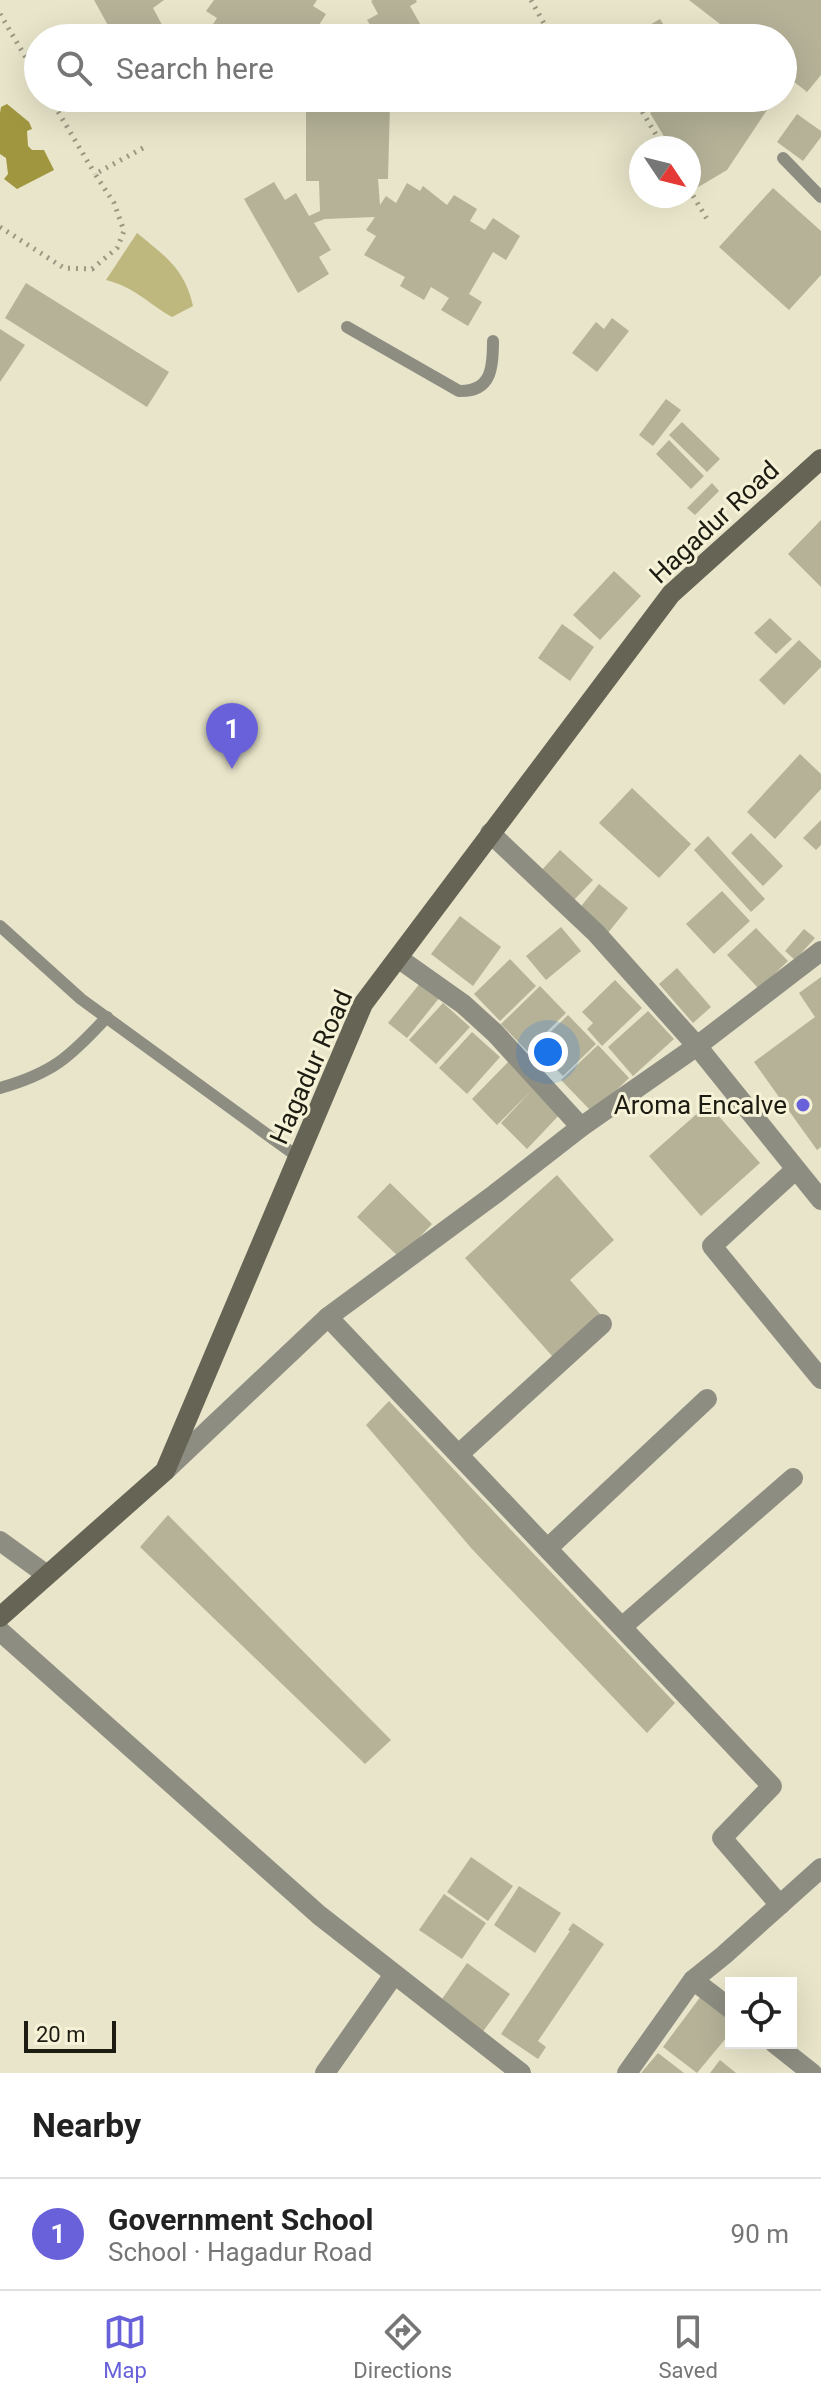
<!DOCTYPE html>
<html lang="en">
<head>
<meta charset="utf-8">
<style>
	body { margin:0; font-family:Roboto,sans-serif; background:#f2f2f2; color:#222 }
	.controls { position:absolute; right:24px; bottom:24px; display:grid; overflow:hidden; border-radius:0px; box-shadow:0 8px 32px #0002 }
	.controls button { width:72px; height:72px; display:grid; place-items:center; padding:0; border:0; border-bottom:2px solid #e0e0e0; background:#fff; color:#222; font:40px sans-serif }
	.compass { position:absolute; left:629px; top:136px; width:72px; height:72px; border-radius:50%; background:#fff; box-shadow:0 8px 32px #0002; rotate:125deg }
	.scale { position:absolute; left:24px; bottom:20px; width:92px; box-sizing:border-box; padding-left:8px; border:4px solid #1d1c12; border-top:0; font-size:22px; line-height:28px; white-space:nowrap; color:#1d1c12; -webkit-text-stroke:6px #f5f2d7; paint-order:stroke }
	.you { position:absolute; left:548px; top:1052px; width:28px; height:28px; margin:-20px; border:6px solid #fff; border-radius:50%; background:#1a73e8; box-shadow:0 0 0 12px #1a73e833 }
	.badge { display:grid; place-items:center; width:52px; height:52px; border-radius:50%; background:#6861da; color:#fff; font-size:26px; font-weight:700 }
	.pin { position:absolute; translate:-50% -66px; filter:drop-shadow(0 2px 4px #0008) }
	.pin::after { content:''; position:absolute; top:42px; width:28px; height:24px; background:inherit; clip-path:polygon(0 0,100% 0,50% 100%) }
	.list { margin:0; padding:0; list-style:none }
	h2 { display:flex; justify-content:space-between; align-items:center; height:104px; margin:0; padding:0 32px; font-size:34px }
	h2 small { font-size:26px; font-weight:400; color:#767676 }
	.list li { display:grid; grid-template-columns:52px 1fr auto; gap:24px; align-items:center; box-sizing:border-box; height:112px; padding:0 32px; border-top:2px solid #e0e0e0 }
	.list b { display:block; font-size:30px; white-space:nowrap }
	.list p { margin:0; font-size:26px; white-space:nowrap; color:#767676 }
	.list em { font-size:26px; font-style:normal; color:#767676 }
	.icon { flex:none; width:44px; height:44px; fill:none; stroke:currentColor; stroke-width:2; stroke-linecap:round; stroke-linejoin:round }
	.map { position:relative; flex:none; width:821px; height:2073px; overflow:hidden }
	.search { position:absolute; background:#fff; box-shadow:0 8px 32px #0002; left:24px; right:24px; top:24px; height:88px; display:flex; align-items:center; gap:20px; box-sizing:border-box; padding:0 28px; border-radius:44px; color:#767676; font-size:30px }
	.sheet { height:216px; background:#fff }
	nav { display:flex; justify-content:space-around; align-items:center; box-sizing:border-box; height:112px; border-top:2px solid #e0e0e0; background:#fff; font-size:22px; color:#767676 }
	nav a { display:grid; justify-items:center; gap:4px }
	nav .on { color:#6861da }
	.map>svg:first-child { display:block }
	.green { fill:#bfb87e }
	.water { fill:#a19640 }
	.building { fill:#b5b298 }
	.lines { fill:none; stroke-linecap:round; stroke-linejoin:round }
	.path { stroke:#9a9883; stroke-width:5; stroke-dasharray:2 6; stroke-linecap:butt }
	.lane { stroke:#8e8d82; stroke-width:12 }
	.street { stroke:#8e8d82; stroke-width:20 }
	.secondary { stroke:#666454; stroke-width:20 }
	.poi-dot { fill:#6861da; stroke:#f5f2d7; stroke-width:3 }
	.labels { text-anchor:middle; stroke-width:6; stroke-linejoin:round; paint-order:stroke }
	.street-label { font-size:26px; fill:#1d1c12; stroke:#f5f2d7 }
	.poi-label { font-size:26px; fill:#1d1c12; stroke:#f5f2d7; text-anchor:end }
</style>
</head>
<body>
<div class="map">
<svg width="821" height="2073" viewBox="0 0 821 2073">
	<rect width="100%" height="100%" fill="#e8e5ca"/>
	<path class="green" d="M137,233C165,256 185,269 193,306L172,317C146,302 136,288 106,280Z"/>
	<path class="water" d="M7,104L29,122L32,129L27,131L28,146L32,150H44L54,170L17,189L4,179L8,174L6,158L0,154V113L1,107Z"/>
	<g class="building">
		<path d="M94,0H164L153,8L167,34L161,38H115Z"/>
		<path d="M214,0H317L313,6L326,14L316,30L327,38H204L217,18L206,11Z"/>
		<path d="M373,0H416L417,2L410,6L428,38H378L367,20L378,14L371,1Z"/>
		<path d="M689,0H821V75L807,92L783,73V38H738Z"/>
		<path d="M660,19L672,38H627Z"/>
		<path d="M306,98H387V103H390L388,179H378L380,205L386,196L396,203L407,183L420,191L423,186L447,205L454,195L477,209L470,221L485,230L493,218L520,236L506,260L493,252L469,294L482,302L468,326L441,310L449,298L431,287L424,300L400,286L405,277L364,255L376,236L366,230L375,217L325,219L314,223L331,250L319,257L329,274L298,293L244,199L274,182L285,200L296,193L309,216L320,211L319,181H306Z"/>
		<path d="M660,98H764L767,110L727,170L695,189L689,179V148H671L650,113L664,104Z"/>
		<path d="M797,114L821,131V137L803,161L777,142Z"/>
		<path d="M773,188L821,231V275L789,310L719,247Z"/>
		<path d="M26,283L169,372L147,407L5,318Z"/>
		<path d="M612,318L629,331L597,372L572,353L596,322L604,329Z"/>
		<path d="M0,329L25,345L0,382Z"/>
		<path d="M666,399L681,410L653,446L639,435Z"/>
		<path d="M682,422L720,459L707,472L669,435Z"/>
		<path d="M669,440L704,476L691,489L656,454Z"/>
		<path d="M712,483L719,491L695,515L687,508Z"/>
		<path d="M821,520V587L788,554Z"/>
		<path d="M614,571L641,596L600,640L573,615Z"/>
		<path d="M770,618L792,639L776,654L754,633Z"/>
		<path d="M562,624L594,647L570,681L538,658Z"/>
		<path d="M799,640L821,661V667L784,705L759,680Z"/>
		<path d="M800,754L821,774V789L775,839L747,812Z"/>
		<path d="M632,788L691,844L659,878L599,823Z"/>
		<path d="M821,820V845L816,850L803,838Z"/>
		<path d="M751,833L783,866L763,886L731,853Z"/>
		<path d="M708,836L765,899L751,912L694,850Z"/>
		<path d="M560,850L593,880L573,901L541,871Z"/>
		<path d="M599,884L628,908L607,934L578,910Z"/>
		<path d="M722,891L750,921L714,954L686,924Z"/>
		<path d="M460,916L501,947L473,986L431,954Z"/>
		<path d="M561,927L581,951L546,980L526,956Z"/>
		<path d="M756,928L788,961L759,989L727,955Z"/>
		<path d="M804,929L815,938L795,960L785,951Z"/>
		<path d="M510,959L536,986L500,1021L474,994Z"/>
		<path d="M677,968L711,1007L693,1023L659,984Z"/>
		<path d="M821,977V1147L817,1150L754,1062L815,1017L799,993Z"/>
		<path d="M615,980L642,1008L602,1046L587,1029L593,1023L582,1012Z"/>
		<path d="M421,982L440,997L407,1038L388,1023Z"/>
		<path d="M540,986L566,1013L527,1051L501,1024Z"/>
		<path d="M443,1003L470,1027L436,1064L409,1040Z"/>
		<path d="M648,1011L674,1039L633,1076L608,1047Z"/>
		<path d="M568,1015L596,1044L563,1076L535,1047Z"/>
		<path d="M472,1032L500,1057L467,1094L439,1068Z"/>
		<path d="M598,1045L629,1078L593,1113L561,1080Z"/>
		<path d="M510,1060L563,1111L527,1149L501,1123L531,1091L497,1125L472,1099Z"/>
		<path d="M708,1104L760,1163L701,1216L649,1156Z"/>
		<path d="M557,1175L614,1240L570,1280L601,1315L553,1357L465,1258Z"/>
		<path d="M390,1183L432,1224L400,1258L357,1217Z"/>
		<path d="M389,1401L675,1703L647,1733L472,1549L366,1425Z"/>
		<path d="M168,1515L391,1740L365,1764L140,1547Z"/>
		<path d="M471,1857L513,1886L488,1921L447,1892Z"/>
		<path d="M519,1886L561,1913L535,1953L494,1925Z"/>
		<path d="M444,1894L486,1923L462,1959L419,1930Z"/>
		<path d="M573,1923L604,1944L538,2041L546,2047L538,2059L501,2034L570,1931L568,1930Z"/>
		<path d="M467,1963L510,1994L482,2033L440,2002Z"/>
		<path d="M701,1996L731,2019V2032L697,2073L663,2047Z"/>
		<path d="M658,2053L684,2073H641Z"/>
		<path d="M720,2060L736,2073H710Z"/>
	</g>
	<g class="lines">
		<g class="path">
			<path d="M531,0L552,38"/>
			<path d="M0,14L38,78"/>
			<path d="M50,98L95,174"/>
			<path d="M634,98L664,148"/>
			<path d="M689,189L707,219"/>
			<path d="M0,227L64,268L92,269L117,248L124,231L114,203L95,174L143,148"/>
		</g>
		<g class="lane">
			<path d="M783,158L821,197"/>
			<path d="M347,327L459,391C492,392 493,367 493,341"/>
			<path d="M0,926L81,999L298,1157"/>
			<path d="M0,1088C53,1073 70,1057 107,1017"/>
		</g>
		<g class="street">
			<path d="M490,833L596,933L697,1046L821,1200"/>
			<path d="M398,958L463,1004L495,1033L581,1127"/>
			<path d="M795,1170L712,1246L821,1379"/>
			<path d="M328,1317L772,1786L722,1838L780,1905"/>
			<path d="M459,1454L602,1324"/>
			<path d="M165,1471L328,1317L495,1194L581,1127L697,1046L821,951"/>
			<path d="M0,1541L47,1575"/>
			<path d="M548,1548L707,1399"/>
			<path d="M623,1626L793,1478"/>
			<path d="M0,1631L319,1915L521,2073"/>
			<path d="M731,2009L693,1980L724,1955L821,1868"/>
			<path d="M774,2043L812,2073"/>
			<path d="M325,2073L393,1976"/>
			<path d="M627,2073L693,1980"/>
		</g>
		<path class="secondary" d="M0,1617L165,1471L363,1004L671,594L821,459"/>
	</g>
	<circle class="poi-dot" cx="803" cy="1105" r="8"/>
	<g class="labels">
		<g class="street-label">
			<text transform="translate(714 522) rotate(-43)" y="9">Hagadur Road</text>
			<text transform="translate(311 1067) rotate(-66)" y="9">Hagadur Road</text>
		</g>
		<g class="poi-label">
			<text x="787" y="1114">Aroma Encalve</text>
		</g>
	</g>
</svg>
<div class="controls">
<button><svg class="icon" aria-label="locate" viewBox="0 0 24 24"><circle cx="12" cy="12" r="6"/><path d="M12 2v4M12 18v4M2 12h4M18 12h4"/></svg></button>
</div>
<svg class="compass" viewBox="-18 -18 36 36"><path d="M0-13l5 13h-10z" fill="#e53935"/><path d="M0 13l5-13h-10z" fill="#767676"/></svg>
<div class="scale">20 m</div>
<div class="you"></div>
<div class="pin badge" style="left:232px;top:769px">1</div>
<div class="search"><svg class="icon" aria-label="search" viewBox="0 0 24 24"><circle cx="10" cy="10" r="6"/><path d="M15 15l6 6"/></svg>Search here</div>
</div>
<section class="sheet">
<h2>Nearby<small></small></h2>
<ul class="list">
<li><span class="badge">1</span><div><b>Government School</b><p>School · Hagadur Road</p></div><em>90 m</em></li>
</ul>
</section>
<nav>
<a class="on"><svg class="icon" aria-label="map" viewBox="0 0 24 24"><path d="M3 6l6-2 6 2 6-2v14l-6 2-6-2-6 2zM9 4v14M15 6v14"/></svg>Map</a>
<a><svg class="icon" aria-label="directions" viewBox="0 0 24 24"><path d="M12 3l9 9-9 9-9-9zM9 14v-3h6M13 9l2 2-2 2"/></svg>Directions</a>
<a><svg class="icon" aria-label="saved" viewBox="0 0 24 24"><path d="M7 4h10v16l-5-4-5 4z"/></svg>Saved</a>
</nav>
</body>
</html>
